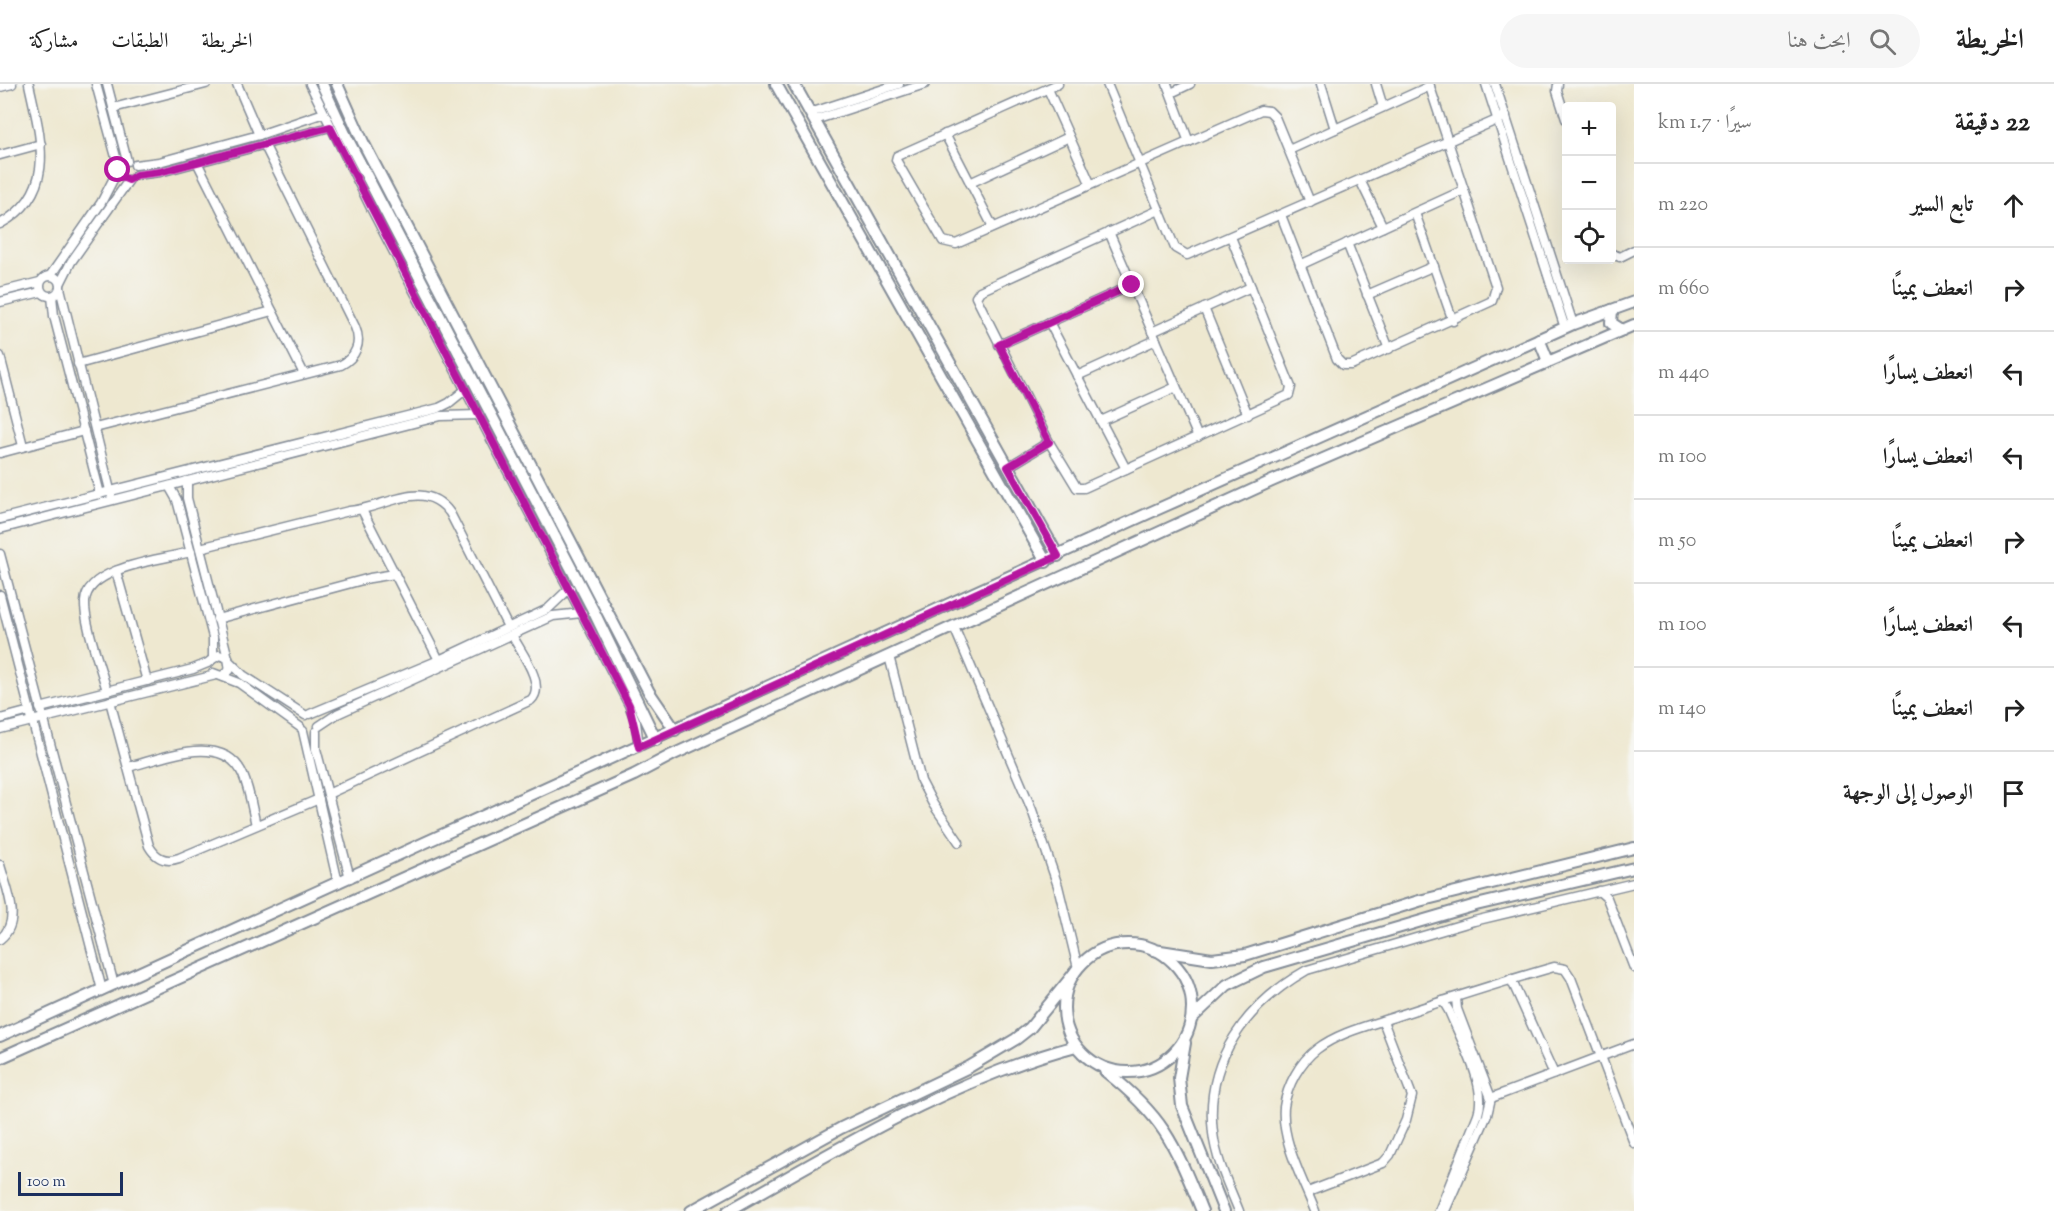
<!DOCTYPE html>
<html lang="ar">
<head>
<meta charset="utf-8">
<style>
	body { margin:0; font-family:"Sorts Mill Goudy",Amiri,serif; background:#f6f6f6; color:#222; direction:rtl }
	.controls { position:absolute; right:18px; top:18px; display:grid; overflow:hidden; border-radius:6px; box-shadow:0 6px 24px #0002 }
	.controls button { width:54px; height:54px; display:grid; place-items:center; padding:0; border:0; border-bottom:2px solid #e0e0e0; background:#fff; color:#222; font:30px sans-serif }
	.scale { position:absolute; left:18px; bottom:15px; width:105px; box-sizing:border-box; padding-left:6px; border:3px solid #1b2f5e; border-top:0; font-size:16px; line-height:21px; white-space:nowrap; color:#1b2f5e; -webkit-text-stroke:4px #f6f6f2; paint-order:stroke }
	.stop { position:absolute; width:18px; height:18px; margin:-14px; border:4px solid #b5179e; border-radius:50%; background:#fff }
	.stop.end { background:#b5179e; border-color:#fff; box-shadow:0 2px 6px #0008 }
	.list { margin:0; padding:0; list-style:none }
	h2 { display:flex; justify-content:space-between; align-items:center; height:78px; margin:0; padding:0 24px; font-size:26px }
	h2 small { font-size:20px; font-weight:400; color:#767676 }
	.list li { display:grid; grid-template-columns:39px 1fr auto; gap:18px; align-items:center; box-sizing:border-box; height:84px; padding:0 24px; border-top:2px solid #e0e0e0 }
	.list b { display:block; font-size:22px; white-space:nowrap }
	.list em { font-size:20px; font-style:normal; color:#767676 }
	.icon { flex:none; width:33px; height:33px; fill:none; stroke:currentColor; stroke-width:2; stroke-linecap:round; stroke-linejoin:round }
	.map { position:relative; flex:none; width:1634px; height:1127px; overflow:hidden; direction:ltr }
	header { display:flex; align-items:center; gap:36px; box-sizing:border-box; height:84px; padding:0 30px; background:#fff; border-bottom:2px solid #e0e0e0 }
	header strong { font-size:28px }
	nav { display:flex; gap:33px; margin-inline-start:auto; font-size:21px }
	.search { width:420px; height:54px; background:#f6f6f6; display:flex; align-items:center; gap:15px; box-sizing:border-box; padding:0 21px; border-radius:33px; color:#767676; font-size:22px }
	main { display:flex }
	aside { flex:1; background:#fff }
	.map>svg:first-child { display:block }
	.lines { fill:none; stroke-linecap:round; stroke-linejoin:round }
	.minor-casing { stroke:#848c97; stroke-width:11 }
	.tertiary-casing { stroke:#848c97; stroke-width:14 }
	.minor { stroke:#fff; stroke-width:8 }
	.tertiary { stroke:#fff; stroke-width:10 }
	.route { stroke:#b5179e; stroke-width:8 }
</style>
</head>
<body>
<header>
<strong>الخريطة</strong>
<div class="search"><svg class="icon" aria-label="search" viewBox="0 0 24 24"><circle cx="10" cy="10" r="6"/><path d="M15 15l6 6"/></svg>ابحث هنا</div>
<nav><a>الخريطة</a><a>الطبقات</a><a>مشاركة</a></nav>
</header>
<main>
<aside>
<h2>22 دقيقة<small>سيرًا · 1.7 km</small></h2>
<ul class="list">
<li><svg class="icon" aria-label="ahead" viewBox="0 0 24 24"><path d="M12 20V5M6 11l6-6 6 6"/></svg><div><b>تابع السير</b></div><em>220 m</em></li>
<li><svg class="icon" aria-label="right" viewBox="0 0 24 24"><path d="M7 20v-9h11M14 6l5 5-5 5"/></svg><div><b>انعطف يمينًا</b></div><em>660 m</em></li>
<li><svg class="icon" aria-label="left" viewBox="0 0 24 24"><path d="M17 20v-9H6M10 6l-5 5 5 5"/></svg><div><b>انعطف يسارًا</b></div><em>440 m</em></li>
<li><svg class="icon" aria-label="left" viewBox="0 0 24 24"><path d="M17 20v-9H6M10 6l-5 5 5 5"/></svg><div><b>انعطف يسارًا</b></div><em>100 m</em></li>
<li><svg class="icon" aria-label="right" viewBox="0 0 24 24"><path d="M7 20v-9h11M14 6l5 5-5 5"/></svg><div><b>انعطف يمينًا</b></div><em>50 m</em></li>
<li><svg class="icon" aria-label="left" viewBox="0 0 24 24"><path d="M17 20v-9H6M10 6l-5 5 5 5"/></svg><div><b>انعطف يسارًا</b></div><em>100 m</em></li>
<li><svg class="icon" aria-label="right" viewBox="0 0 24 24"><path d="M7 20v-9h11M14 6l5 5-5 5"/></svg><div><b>انعطف يمينًا</b></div><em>140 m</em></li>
<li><svg class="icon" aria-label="arrive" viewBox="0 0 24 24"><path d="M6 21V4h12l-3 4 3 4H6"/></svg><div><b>الوصول إلى الوجهة</b></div></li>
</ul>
</aside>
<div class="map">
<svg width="1634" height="1127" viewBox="0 0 1634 1127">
	<rect width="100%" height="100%" fill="#f6f6f2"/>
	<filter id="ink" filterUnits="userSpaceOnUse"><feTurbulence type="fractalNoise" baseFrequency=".0167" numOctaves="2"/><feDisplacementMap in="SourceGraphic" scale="12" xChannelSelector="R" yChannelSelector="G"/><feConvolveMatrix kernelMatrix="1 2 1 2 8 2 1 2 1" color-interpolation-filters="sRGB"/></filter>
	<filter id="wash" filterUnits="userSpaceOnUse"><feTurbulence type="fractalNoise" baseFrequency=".008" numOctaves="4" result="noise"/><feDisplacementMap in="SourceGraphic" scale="24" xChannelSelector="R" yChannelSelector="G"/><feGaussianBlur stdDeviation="1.35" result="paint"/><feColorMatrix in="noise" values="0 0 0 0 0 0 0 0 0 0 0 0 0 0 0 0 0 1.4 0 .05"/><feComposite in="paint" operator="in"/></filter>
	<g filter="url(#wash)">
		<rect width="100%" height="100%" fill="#eee8d0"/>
	</g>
	<g filter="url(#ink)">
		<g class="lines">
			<g class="minor-casing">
				<g id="minor">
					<path d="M96,0L119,84"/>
					<path d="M107,0L127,77"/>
					<path d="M237,0L259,51"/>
					<path d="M310,0L372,126L629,621L636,638L639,663"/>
					<path d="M1058,0L897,72L896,76L943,157L956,160L1261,26L1269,27L1275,33L1310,118"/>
					<path d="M1107,0L1175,164L1187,171L1506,32"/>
					<path d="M1167,0L1189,58"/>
					<path d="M1321,0L1335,45"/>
					<path d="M1376,0L1383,23"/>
					<path d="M1486,0L1565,244"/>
					<path d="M1495,0L1573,240"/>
					<path d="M1558,0L1557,7L1566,35"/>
					<path d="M0,3L12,0"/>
					<path d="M1048,5L1090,99"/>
					<path d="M1171,9L1190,0"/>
					<path d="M113,24L206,0"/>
					<path d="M810,29L899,0"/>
					<path d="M815,36L925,0"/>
					<path d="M945,50L993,143"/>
					<path d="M1289,66L1430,2"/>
					<path d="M0,71L41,60"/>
					<path d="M197,78L304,290"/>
					<path d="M135,81L159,78L259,51L324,29"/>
					<path d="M136,91L160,88L330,43"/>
					<path d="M1360,96L1383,143"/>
					<path d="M970,99L1069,53"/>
					<path d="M1159,126L980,207L976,213L1049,358L1077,404H1084L1289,311L1291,303L1231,153"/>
					<path d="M1415,129L1453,237"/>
					<path d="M1281,131L1337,275L1343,281H1351L1492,217L1496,203L1429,0"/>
					<path d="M0,140C59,108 40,52 29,0"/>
					<path d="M1109,148L1198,353"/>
					<path d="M1347,159L1389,265"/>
					<path d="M1612,170L1620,173L1634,166"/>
					<path d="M1300,181L1464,106"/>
					<circle cx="50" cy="202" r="10"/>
					<path d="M50,192L101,119L118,86"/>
					<path d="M60,200L71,178L129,96"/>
					<path d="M60,204L111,410"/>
					<path d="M0,208L40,198"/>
					<path d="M1367,211L1434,182"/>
					<path d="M52,212L54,232L100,410"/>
					<path d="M0,218L41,208"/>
					<path d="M1204,224L1248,331"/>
					<path d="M1049,238L1126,385"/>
					<path d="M1152,248L1251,203"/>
					<path d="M999,261L1132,201"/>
					<path d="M0,272L23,362"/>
					<path d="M78,280L272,227"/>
					<path d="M1077,292L1156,256"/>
					<path d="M1101,337L1176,303"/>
					<path d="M95,344L341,281C356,273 362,259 355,243L264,60"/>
					<path d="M0,369L84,347"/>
					<path d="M1008,383L1049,358"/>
					<path d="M187,397V414L228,574"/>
					<path d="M169,402L177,416L213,553V574"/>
					<path d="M362,426L439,576"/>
					<path d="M0,435L439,324L449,319L465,306"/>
					<path d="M0,445L441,332L479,331"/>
					<path d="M200,464L349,427C385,425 423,392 450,429L508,543"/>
					<path d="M0,470L114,901"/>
					<path d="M116,487L147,597"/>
					<path d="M0,511L102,906"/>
					<path d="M217,535L370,494L395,490"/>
					<path d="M954,543L1032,726L1058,802L1078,884"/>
					<path d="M889,572L921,697L933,720L959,758"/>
					<path d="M210,577L219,571L228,574L230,586L222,592"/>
					<path d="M231,579L243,591L305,631"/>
					<path d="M213,589L239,599L300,643"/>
					<path d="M107,607C101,584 84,540 85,518C86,483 163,475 191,468"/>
					<path d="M110,617L149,762C156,774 165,779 179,774L319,715"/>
					<path d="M40,624L193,585L210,578"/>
					<path d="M310,630L439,576L548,525L570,504"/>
					<path d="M0,635L30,627"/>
					<path d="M319,642L337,630L553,532L582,529"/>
					<path d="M0,645L216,591"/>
					<path d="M303,647L338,799"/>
					<path d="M316,648V665L350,794"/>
					<path d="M128,683C161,675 224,647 243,691C250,707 252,725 256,741"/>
					<path d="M328,710L531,616C547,601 520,567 512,551"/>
					<path d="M0,781C6,804 23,837 0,855"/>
					<path d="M1599,807L1607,814L1634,884"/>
					<path d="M1511,895L1554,990"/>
					<path d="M1491,1014L1634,960"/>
					<path d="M1308,1108L1383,1079L1390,1071L1406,1036L1412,1012L1383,937"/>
					<path d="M1239,1127C1229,1102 1216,1076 1213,1049C1204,976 1247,920 1307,886L1474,837L1634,799"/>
					<path d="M1315,1127C1303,1096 1281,1057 1284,1023C1287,1001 1300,978 1317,965C1339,948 1371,941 1397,932C1449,915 1501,898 1554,883L1565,885L1571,894L1634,1059"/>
					<path d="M1439,1127L1478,1030C1488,1002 1460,954 1449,927L1443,917"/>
					<path d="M1445,1127L1487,1031L1491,1014L1457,925L1456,914"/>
				</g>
			</g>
			<g class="tertiary-casing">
				<g id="tertiary">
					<path d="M322,0L346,52L594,528L656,656"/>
					<path d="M337,0L363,58L649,608L675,646"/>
					<path d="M776,0L1046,478"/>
					<path d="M794,0L1058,472"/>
					<path d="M1612,226L1611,239L1622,246"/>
					<path d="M1539,255L1548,277"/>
					<circle cx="1128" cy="924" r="64"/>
					<path d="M1154,866L1212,875L1245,871L1419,817L1634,764"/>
					<path d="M1192,934L1227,901L1264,883L1476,821L1634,784"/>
					<path d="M0,952L1149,429L1573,240L1634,218"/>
					<path d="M1185,959L1179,994L1182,1022L1224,1127"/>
					<path d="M0,974L634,691L672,671L1272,397L1634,241"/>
					<path d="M1105,987C1164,1033 1174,1059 1202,1127"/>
					<path d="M691,1127L841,1044L969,983L1016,955L1030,944L1073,891"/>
					<path d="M728,1127C840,1064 951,995 1076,962"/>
				</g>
			</g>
			<use href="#minor" class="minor"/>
			<use href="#tertiary" class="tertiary"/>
		</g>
	</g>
	<g class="lines" filter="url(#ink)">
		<path class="route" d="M118,86L122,93L129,96L136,91L160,88L330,43L629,621L639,663L1058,472L1008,383L1049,358L999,261L1132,201"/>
	</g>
</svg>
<div class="controls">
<button>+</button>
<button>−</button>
<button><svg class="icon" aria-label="locate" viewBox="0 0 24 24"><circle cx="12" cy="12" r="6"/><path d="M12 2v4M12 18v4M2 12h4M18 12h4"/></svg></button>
</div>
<div class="scale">100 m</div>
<div class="stop" style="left:118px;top:86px"></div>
<div class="stop end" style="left:1132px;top:201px"></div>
</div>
</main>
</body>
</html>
